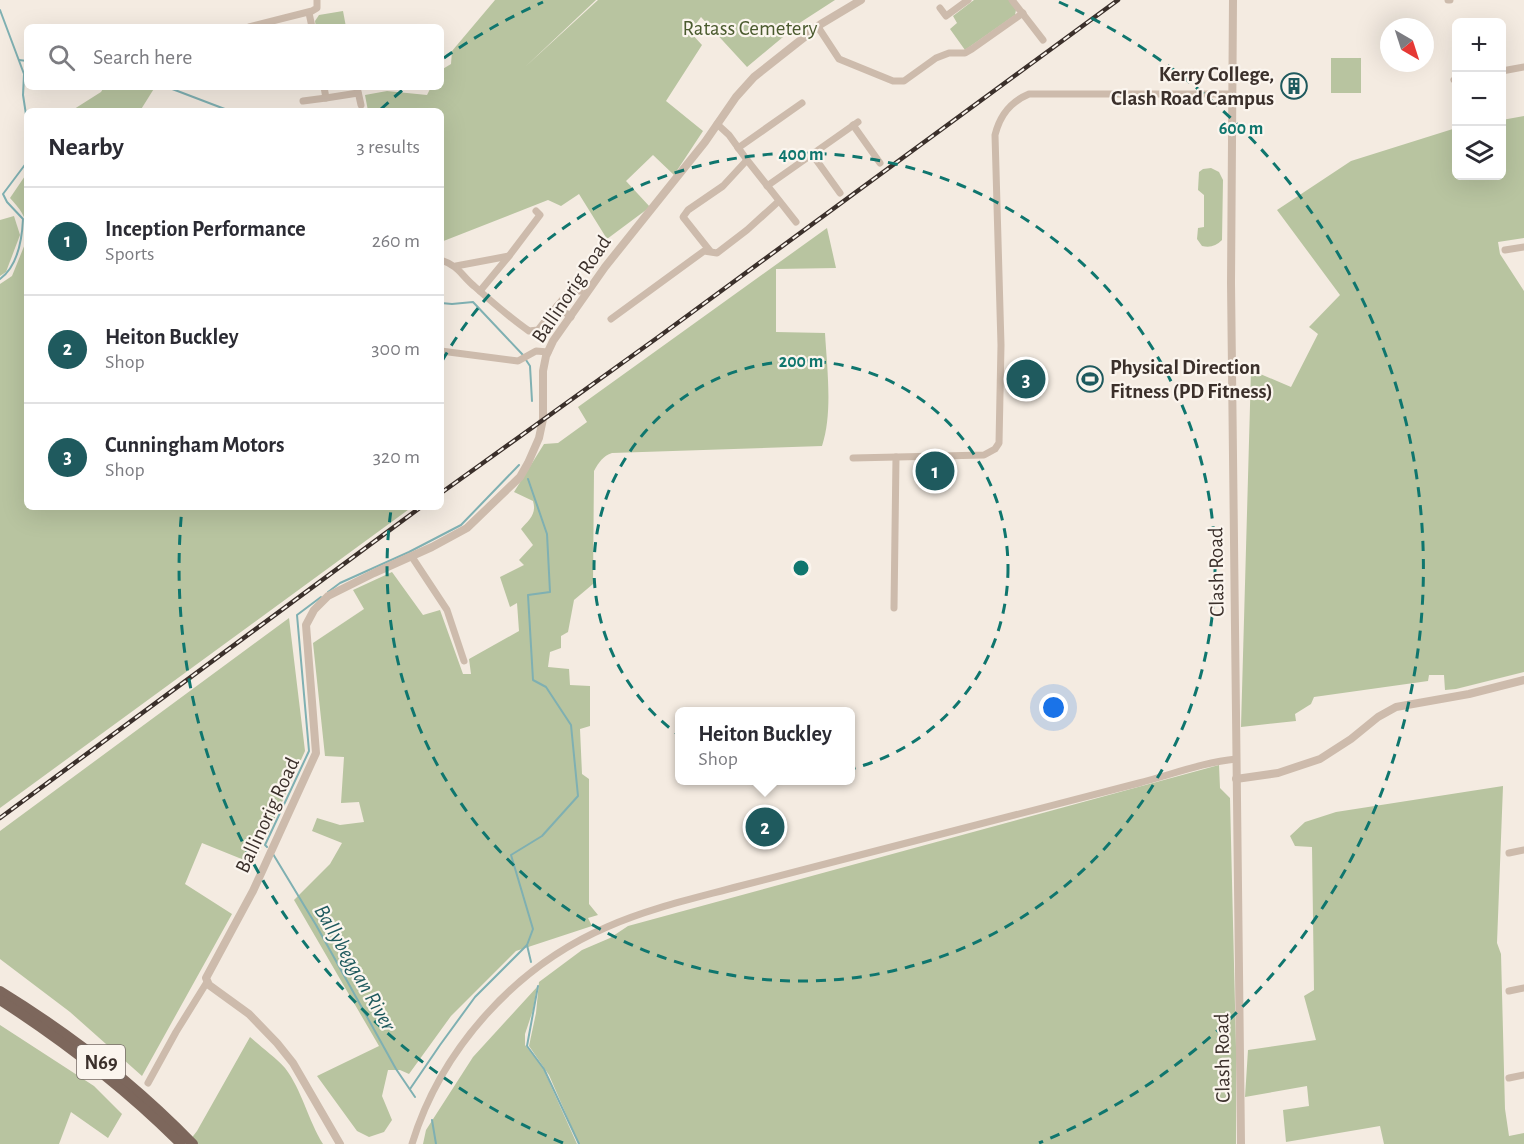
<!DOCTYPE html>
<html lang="en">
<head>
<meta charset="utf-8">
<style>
	body { margin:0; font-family:"Alegreya Sans",sans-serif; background:#f2f2f3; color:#2b2b33 }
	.controls { position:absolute; right:18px; top:18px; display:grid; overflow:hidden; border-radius:9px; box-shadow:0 6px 24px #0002 }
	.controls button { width:54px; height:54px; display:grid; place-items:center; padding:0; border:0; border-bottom:2px solid #e1e1e2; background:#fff; color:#2b2b33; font:30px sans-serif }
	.compass { position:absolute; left:1380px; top:18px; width:54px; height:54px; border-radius:50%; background:#fff; box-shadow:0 6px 24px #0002; rotate:141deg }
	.you { position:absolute; left:1054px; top:708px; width:21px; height:21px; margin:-15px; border:4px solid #fff; border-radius:50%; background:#1a73e8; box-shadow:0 0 0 9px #1a73e833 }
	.badge { display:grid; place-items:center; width:39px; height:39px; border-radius:50%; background:#1f5a5e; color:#fff; font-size:20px; font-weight:700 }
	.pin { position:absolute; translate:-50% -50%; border:3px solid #fff; box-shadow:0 2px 6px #0006 }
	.popup { position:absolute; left:675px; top:707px; width:180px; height:78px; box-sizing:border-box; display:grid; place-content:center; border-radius:9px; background:#fff; filter:drop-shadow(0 2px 4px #0005); font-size:20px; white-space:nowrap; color:#7c7c81 }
	.popup b { font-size:22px; color:#2b2b33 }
	.popup::after { content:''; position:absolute; left:50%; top:100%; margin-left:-12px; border:12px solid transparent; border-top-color:#fff }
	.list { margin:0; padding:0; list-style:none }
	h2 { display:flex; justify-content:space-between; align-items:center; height:78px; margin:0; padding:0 24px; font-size:26px }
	h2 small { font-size:20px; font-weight:400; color:#7c7c81 }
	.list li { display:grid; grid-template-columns:39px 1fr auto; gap:18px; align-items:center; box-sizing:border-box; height:108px; padding:0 24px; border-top:2px solid #e1e1e2 }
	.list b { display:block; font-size:22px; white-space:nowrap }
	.list p { margin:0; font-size:20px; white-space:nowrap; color:#7c7c81 }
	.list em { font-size:20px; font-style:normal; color:#7c7c81 }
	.icon { flex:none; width:33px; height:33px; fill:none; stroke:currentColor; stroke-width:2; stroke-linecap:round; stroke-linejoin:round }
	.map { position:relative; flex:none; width:1524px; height:1144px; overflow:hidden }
	.search { position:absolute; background:#fff; box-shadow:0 6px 24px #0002; left:24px; top:24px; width:420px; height:66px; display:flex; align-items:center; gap:15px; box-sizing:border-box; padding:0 21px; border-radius:9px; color:#7c7c81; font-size:22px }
	.panel { position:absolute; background:#fff; box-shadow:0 6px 24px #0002; left:24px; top:108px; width:420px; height:402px; border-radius:9px }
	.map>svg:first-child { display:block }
	.green { fill:#b8c4a0 }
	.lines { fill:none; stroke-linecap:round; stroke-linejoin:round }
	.stream { stroke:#7fb0b2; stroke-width:2 }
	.minor { stroke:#cdbbac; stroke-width:7 }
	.tertiary { stroke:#cdbbac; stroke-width:8 }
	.primary { stroke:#7d675c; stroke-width:10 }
	.rail-casing { stroke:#3b302b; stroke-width:4.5 }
	.rail { stroke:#fbf5ee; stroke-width:2; stroke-dasharray:7; stroke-linecap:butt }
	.ring { fill:none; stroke:#0f766e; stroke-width:3; stroke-dasharray:10 8 }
	.labels { text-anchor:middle; stroke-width:4.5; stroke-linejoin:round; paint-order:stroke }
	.shield { fill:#fbf5ee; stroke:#756b66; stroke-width:1.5 }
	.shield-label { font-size:20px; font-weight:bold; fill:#3b302b }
	.park-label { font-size:21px; fill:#4a5a2e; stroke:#fbf5ee }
	.poi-label { font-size:21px; font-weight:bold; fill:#3b302b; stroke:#fbf5ee; text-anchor:end }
	.street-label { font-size:21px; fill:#3b302b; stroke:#fbf5ee }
	.water-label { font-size:22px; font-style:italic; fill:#1f5a5e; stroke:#fbf5ee }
	.centre { fill:#0f766e; stroke:#fbf5ee; stroke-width:3 }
	.ring-label { font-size:18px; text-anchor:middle; font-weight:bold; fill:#0f766e; stroke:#fbf5ee; stroke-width:4.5; stroke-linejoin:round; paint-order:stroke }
</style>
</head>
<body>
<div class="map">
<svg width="1524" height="1144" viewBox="0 0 1524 1144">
	<rect width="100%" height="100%" fill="#f4ebe1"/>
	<g class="green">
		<path d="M495,0H596L525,67L598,0H835L801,22L747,67L701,17L690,32L702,45L666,101L703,131L674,175L653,155L626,181L650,207L607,239L579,194L561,206L548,200L441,242V111H368L365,95L387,91L427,95L431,87H441V70L451,64L452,51Z"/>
		<path d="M974,0H1009L1016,10L1015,15L965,50L950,29L957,23L953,16Z"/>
		<path d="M343,11L346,27H316L315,21L319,15Z"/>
		<rect x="1331" y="58" width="30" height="35"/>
		<path d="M104,87H155L140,111H71L101,92Z"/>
		<path d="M1524,116V238L1498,242L1500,254L1524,291V672L1456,689L1445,690L1444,675H1429L1428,681L1314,697L1311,704L1295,714L1296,721L1241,727L1251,370L1291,387L1318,334L1309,327L1340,295L1277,210L1351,161L1456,128V176H1502V120Z"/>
		<path d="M1211,168L1219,172L1223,180L1222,240C1216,246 1210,248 1202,246L1197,239L1198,228L1204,227V195L1198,190L1199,172L1203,169Z"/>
		<path d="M27,173V231C26,216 20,209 10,198Z"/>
		<path d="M14,216L20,235L6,272L0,276V220Z"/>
		<path d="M827,228L836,268L776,269V332L825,333C827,368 833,413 822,446L612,453C603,456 599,462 594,471L593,584L574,600L568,632L561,636V648L550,652L548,667L569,669L570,685L590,686V726L580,729L582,774L589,779V904L598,915L588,918L592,926L516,951L451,1016L409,1074L400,1070H388L382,1096L392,1120L384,1132L369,1137L357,1131L317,1076L379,1046L294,900L330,864L342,843L312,831L317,818L340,825L364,822L359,802L341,803L344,757L325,756L313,643L364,609L353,590L392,572L423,615L440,610L463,674H471L469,659L519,631L517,603L510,607L500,577L524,565L519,560L533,545L521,529C529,520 537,514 533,501L514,492L544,444L558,443L587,422L578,407Z"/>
		<path d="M27,239V507H412L0,808V284L12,276Z"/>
		<path d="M289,618L305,751L254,864L202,843L185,884L232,914L142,1076L70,1012L0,959V831Z"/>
		<path d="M1219,765L1220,788L1230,798L1236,1047V1144H579L549,1075L529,1046L536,1013L539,982L582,950L610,938L628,926Z"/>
		<path d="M1503,786L1497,943L1501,954L1505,1109L1509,1136L1524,1133V1144H1384L1380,1126L1286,1142L1283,1110L1309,1106L1307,1086L1245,1097L1248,1050L1316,1040L1304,996L1314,990L1312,847L1295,846L1290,836L1305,822L1336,812Z"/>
		<path d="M537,987L533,1010L525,1034V1045L542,1066L577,1144H423L426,1130L473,1057Z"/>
		<path d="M0,1025L94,1086L122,1114L108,1138L71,1112L59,1144H0Z"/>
		<path d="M250,1037C261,1047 275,1057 285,1068C302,1090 308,1120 323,1144H187L197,1131Z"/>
	</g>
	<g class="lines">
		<g class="stream">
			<path d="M0,10L24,74L23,95L27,121"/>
			<path d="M19,60L27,61"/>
			<path d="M167,87L230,111"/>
			<path d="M0,279C18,266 22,241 23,219L7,202L3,194L27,162"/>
			<path d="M441,303L452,304L473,302L523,355"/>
			<path d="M526,360L530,366L532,401"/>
			<path d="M528,479L547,534L550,592L528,595L533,680L546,687L571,725L578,796L542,836L511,855L533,929L527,945L531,962"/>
			<path d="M328,592L340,583L409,552L461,525L519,465"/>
			<path d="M267,847L265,845L309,751L297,615L321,597"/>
			<path d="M273,854L316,925L396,1069L415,1097"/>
			<path d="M538,986L527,1046L544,1069L579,1144"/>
			<path d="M410,1089L440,1045L475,997L527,945"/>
			<path d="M432,1120L436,1144"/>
		</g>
		<g class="minor">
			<path d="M1012,0L1043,40"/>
			<path d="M1448,0H1450"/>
			<path d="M940,8L946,16L968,0"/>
			<path d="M309,13L312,27"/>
			<path d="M249,27L312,11L317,8V0"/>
			<path d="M818,27L839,59L893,81H904L936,58L949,53H965L972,49L1023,13"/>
			<path d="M1502,71L1524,67"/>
			<path d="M1454,80L1456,79"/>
			<path d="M324,87L326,98L358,93"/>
			<path d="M357,87L361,105"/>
			<path d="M303,101L326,98"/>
			<path d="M717,124L729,135L747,160L796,222"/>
			<path d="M853,125L880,163"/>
			<path d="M738,148L802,103"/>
			<path d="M812,154L840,193"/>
			<path d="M767,186L858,122"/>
			<path d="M1505,250L1524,247"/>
			<path d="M710,251L683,217L688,210L723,186L747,160"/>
			<path d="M441,260C459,266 461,275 474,286C492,302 510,318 529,331L538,330L557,306L571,317"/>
			<path d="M456,266L509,256L540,215L536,211"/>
			<path d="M480,291L509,256"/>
			<path d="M557,306L574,286L580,291"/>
			<path d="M611,319L704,251L717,253L747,230L779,201"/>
			<path d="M441,351L518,361L536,351L548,352"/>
			<path d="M853,458L984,455L995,449L999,443L1001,345L995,135C1000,115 1010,102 1029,94H1231"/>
			<path d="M412,557L447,610L464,661"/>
			<path d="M894,608L896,457"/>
			<path d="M1509,853L1524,850"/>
			<path d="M1509,991L1524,988"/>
			<path d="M1509,1078L1524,1075"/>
			<path d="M148,1083L176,1032L207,982"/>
			<path d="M412,1144C441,1049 516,966 607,927C650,908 696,898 740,886C811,867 882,850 953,831C1015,815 1077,799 1139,783C1170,775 1204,762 1236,759"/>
		</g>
		<g class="tertiary">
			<path d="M1233,0L1231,283L1241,1144"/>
			<path d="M1236,779L1278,773L1320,759L1351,739L1378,717L1396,707L1469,694L1524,680"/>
			<path d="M340,1144L293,1063L277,1043L249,1014L209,985L206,978L253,891L316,753L306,625L314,610L328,596L374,573L432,547L467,528L520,477L528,463L539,438L543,419V371L546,356L553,341L605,267L705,142L736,97L754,77L821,24L861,0"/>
		</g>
		<g class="primary">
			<path d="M0,991C70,1034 136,1085 193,1144"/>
			<path d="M0,1000C65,1042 126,1089 181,1144"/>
		</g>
		<g class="rail-casing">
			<g id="rail">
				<path d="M441,493L657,338L1118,0"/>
				<path d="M0,818L421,507"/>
			</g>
		</g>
		<use href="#rail" class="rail"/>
	</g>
	<g class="ring">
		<circle cx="801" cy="568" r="207"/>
		<path d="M442 361A414 414 0 1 1 391 510"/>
		<path d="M563 1143A622 622 0 0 1 182 508M381 109A622 622 0 0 1 405 88M444 58A622 622 0 0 1 543 2M1059 2A622 622 0 0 1 1039 1143"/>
	</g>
	<defs>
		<g id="building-ring" transform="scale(1.35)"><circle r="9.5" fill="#fbf5ee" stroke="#1f5a5e" stroke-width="1.5"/><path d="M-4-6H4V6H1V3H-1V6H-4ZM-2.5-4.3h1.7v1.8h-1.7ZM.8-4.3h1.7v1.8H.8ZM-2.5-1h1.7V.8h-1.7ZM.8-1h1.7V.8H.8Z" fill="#1f5a5e"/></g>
		<g id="stadium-ring" transform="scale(1.35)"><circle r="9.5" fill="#fbf5ee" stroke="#1f5a5e" stroke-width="1.5"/><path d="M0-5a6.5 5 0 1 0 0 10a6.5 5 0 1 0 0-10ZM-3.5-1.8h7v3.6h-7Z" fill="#1f5a5e"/></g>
	</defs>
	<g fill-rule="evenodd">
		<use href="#building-ring" x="1294" y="86"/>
		<use href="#stadium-ring" x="1090" y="379"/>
	</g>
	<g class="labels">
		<rect class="shield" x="77" y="1045" width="48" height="34" rx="4.5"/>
		<g class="shield-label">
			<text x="101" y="1069">N69</text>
		</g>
		<g class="park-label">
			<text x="750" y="35">Ratass Cemetery</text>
		</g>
		<g class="poi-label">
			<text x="1274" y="81">Kerry College,<tspan x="1274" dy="24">Clash Road Campus</tspan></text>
			<text x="1110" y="374" text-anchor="start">Physical Direction<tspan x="1110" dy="24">Fitness (PD Fitness)</tspan></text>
		</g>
		<g class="street-label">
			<text transform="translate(571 289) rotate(-56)" y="7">Ballinorig Road</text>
			<text transform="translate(1216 572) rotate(-91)" y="7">Clash Road</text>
			<text transform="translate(267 815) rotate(-65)" y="7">Ballinorig Road</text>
			<text transform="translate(1222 1058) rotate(-91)" y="7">Clash Road</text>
		</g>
		<g class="water-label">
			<text transform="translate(356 967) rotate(60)" y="8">Ballybeggan River</text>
		</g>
	</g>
	<circle cx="801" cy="568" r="9" class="centre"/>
	<g class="ring-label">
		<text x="1241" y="134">600 m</text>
		<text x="801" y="160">400 m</text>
		<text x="801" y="367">200 m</text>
	</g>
</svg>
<div class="controls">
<button>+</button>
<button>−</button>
<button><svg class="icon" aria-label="layers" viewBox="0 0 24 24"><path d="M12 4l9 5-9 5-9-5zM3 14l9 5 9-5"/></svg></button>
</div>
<svg class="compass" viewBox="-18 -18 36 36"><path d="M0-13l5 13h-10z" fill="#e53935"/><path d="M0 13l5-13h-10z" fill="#7c7c81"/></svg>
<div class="you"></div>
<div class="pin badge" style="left:935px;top:471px">1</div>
<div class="pin badge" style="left:765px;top:827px">2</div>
<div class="popup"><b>Heiton Buckley</b>Shop</div>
<div class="pin badge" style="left:1026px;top:379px">3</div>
<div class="search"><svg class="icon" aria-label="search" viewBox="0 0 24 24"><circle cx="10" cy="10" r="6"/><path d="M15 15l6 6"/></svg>Search here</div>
<section class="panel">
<h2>Nearby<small>3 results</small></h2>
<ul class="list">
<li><span class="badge">1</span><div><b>Inception Performance</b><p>Sports</p></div><em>260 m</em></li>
<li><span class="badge">2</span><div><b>Heiton Buckley</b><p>Shop</p></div><em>300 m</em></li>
<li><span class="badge">3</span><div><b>Cunningham Motors</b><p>Shop</p></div><em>320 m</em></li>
</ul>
</section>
</div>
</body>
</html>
